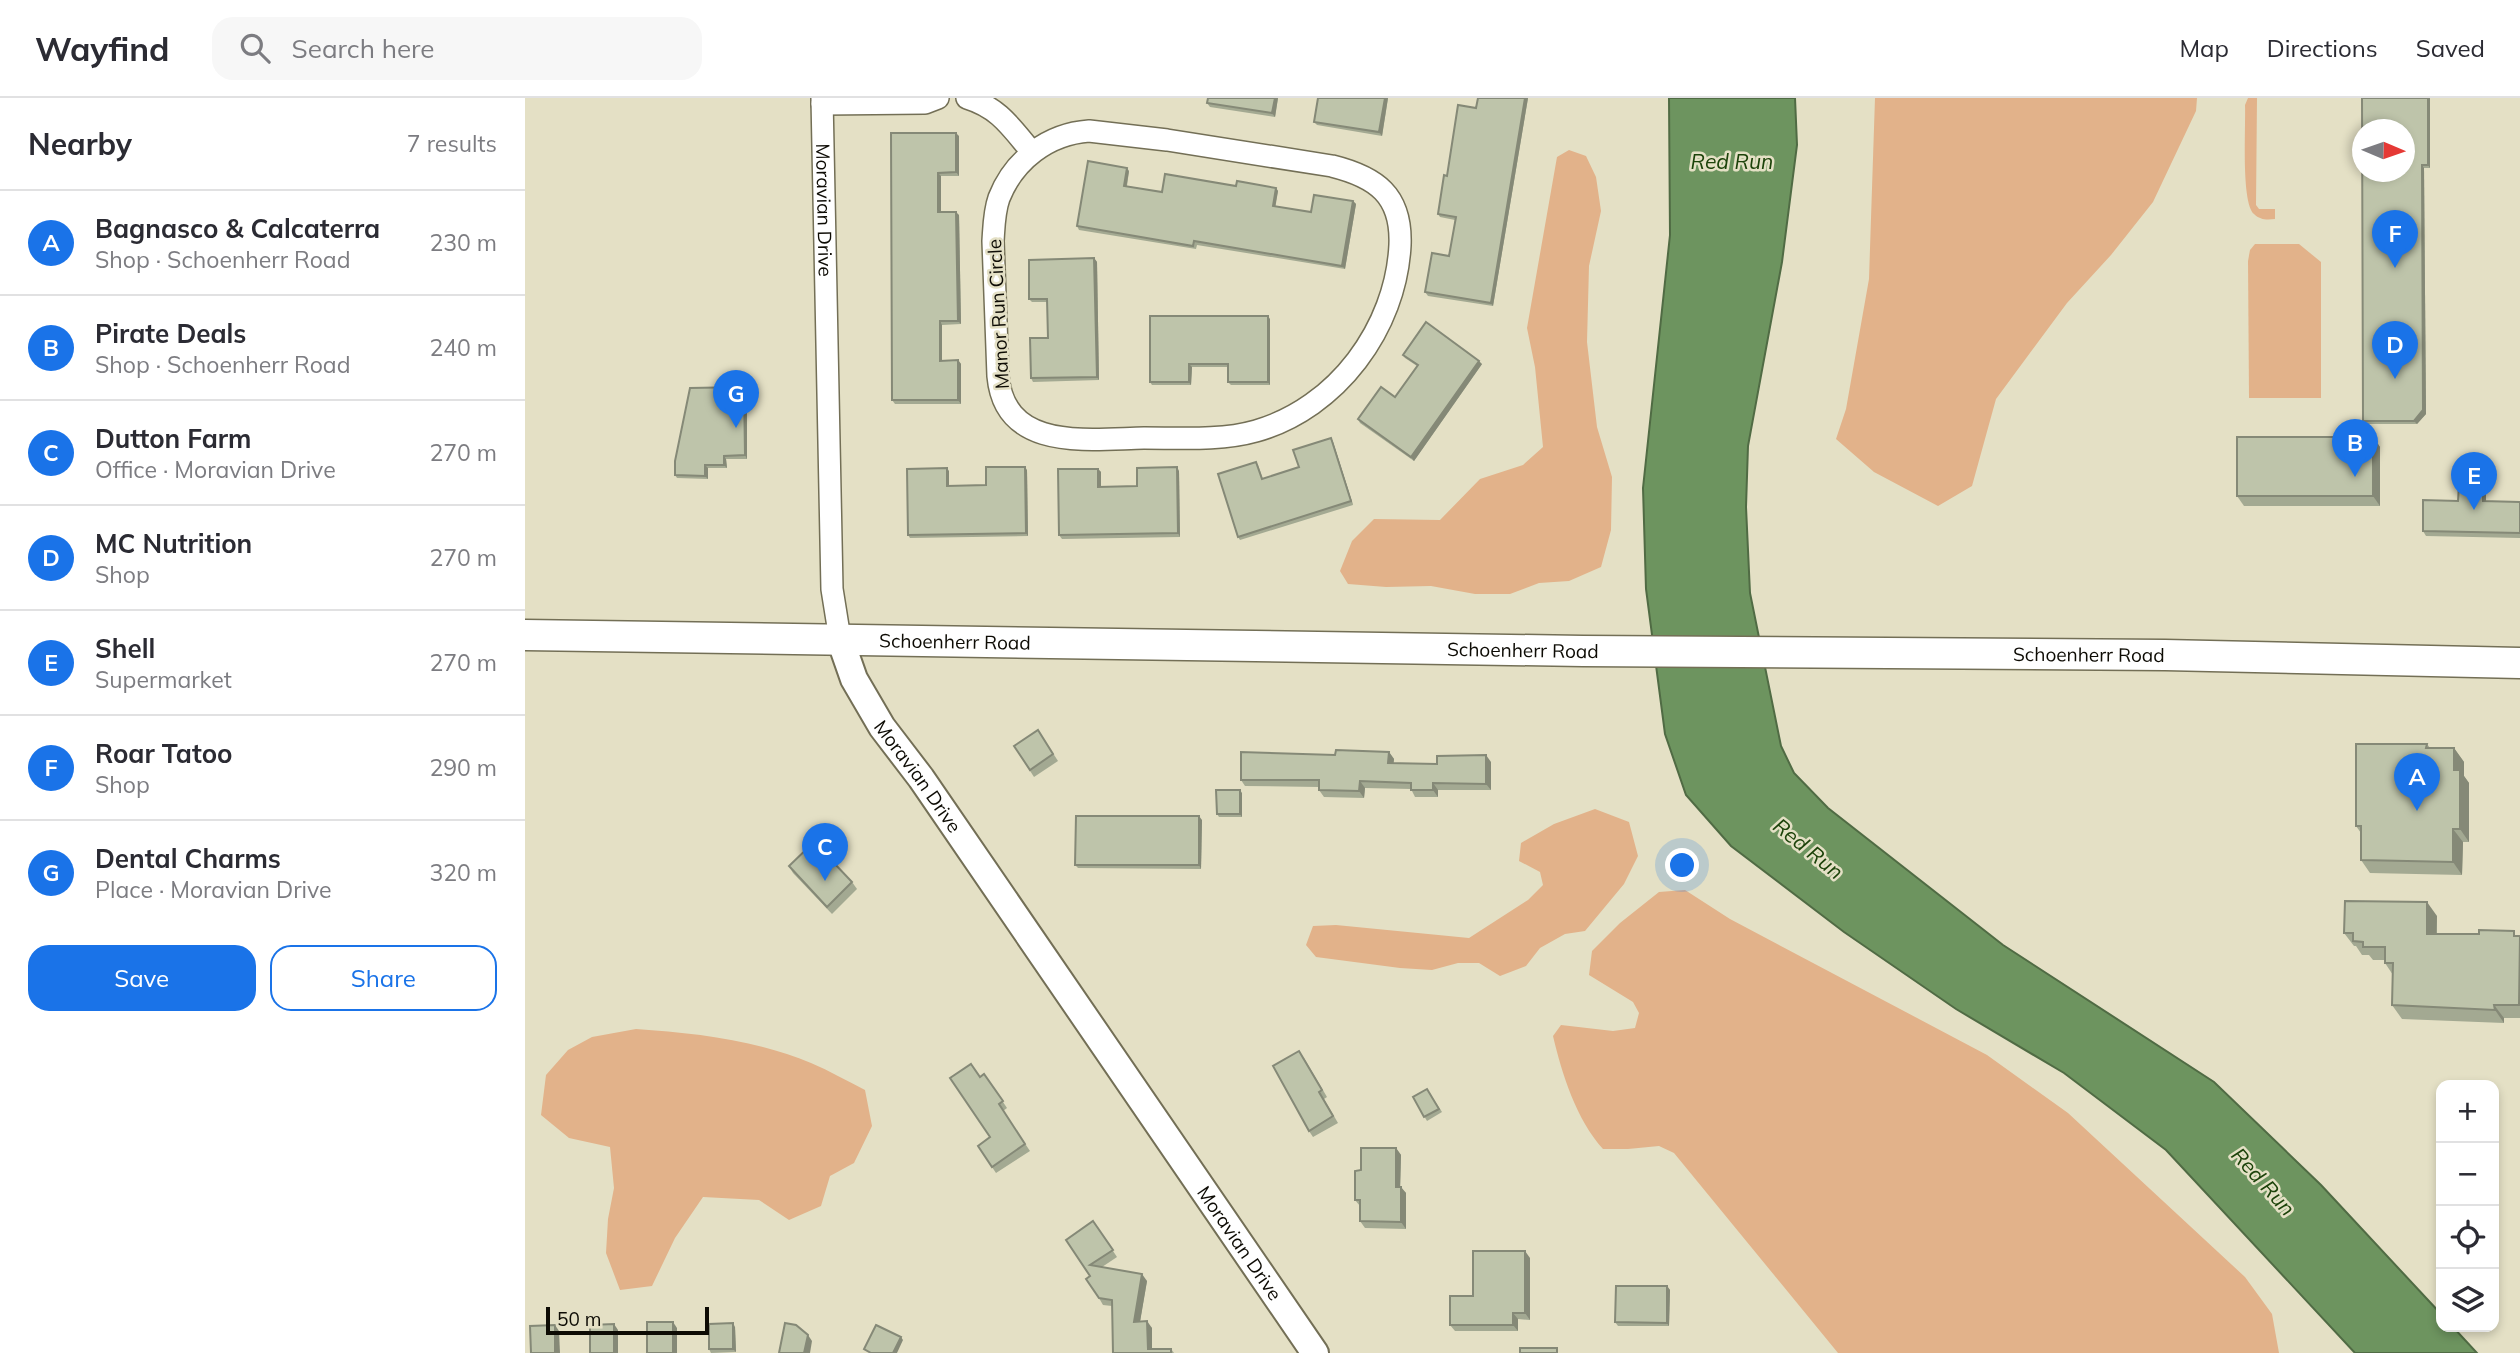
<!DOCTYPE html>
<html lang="en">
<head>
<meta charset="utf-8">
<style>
	body { margin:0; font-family:Mulish,sans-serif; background:#f7f7f7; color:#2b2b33 }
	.controls { position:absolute; right:21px; bottom:21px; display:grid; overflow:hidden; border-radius:14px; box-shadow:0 4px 10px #0003 }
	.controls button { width:63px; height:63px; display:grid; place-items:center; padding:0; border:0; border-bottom:2px solid #e1e1e2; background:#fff; color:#2b2b33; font:35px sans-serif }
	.compass { position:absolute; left:1827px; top:21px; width:63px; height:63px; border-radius:50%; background:#fff; box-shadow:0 4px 10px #0003; rotate:92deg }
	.scale { position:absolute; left:21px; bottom:18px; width:163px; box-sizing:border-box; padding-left:7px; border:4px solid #0d0b04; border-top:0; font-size:19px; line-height:24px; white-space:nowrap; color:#0d0b04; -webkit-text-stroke:5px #e4e0c5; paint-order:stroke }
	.you { position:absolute; left:1158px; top:768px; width:24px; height:24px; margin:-18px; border:5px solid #fff; border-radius:50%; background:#1a73e8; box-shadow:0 0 0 10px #1a73e833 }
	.badge { display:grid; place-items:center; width:46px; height:46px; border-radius:50%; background:#1a73e8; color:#fff; font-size:23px; font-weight:700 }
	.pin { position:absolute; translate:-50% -58px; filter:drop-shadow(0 2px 4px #0008) }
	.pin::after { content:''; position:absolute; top:37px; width:24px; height:21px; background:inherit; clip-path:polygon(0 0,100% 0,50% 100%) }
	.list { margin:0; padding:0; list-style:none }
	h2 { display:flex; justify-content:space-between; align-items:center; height:91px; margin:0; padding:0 28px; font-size:30px }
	h2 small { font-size:23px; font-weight:400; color:#7c7c81 }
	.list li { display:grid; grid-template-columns:46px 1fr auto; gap:21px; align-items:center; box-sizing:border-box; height:105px; padding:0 28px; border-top:2px solid #e1e1e2 }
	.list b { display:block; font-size:26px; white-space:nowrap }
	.list p { margin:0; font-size:23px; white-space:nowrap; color:#7c7c81 }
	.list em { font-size:23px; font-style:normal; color:#7c7c81 }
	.actions { display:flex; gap:14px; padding:21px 28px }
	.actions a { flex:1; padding:16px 0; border:2px solid #1a73e8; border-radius:21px; text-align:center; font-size:24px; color:#1a73e8 }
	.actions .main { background:#1a73e8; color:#fff }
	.icon { flex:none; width:38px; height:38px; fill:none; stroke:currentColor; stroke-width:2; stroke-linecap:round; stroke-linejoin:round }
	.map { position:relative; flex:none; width:1995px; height:1255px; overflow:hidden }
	header { display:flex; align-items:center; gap:42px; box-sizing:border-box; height:98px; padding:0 35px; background:#fff; border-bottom:2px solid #e1e1e2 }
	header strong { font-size:33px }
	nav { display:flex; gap:38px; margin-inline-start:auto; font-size:24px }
	.search { width:490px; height:63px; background:#f7f7f7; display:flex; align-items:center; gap:18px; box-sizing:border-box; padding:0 24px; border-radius:21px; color:#7c7c81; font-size:26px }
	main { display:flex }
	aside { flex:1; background:#fff }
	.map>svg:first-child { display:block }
	.green { fill:#e2b28a }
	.water { fill:#6d945f; stroke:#506b44; stroke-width:2 }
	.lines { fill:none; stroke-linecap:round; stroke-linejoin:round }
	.minor-casing { stroke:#736f56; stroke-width:24 }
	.tertiary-casing { stroke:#736f56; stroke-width:30 }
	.secondary-casing { stroke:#736f56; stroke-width:33 }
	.minor { stroke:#fff; stroke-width:21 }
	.tertiary { stroke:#fff; stroke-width:26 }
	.secondary { stroke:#fff; stroke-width:30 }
	.wall { fill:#a3a992 }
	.shaded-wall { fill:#858977 }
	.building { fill:#bec4aa; stroke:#858977; stroke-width:2; fill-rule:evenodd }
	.labels { text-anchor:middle; stroke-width:5; stroke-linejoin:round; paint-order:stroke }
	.street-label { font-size:19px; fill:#0d0b04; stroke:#e4e0c5 }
	.water-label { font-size:21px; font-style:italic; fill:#1c430a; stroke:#e4e0c5 }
</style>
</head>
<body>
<header>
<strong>Wayfind</strong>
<div class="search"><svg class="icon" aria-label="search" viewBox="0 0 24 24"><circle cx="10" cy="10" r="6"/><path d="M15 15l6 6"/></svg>Search here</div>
<nav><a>Map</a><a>Directions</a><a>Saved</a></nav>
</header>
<main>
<aside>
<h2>Nearby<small>7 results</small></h2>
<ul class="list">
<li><span class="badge">A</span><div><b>Bagnasco &amp; Calcaterra</b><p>Shop · Schoenherr Road</p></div><em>230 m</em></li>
<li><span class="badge">B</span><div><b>Pirate Deals</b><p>Shop · Schoenherr Road</p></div><em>240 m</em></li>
<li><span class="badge">C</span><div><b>Dutton Farm</b><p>Office · Moravian Drive</p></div><em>270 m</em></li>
<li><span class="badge">D</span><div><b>MC Nutrition</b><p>Shop</p></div><em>270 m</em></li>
<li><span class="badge">E</span><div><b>Shell</b><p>Supermarket</p></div><em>270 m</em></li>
<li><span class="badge">F</span><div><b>Roar Tatoo</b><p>Shop</p></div><em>290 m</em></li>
<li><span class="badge">G</span><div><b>Dental Charms</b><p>Place · Moravian Drive</p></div><em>320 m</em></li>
</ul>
<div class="actions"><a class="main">Save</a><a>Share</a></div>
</aside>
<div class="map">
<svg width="1995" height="1255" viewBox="0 0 1995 1255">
	<rect width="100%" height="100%" fill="#e4e0c5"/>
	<g class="green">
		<path d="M1350,0H1672L1671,13L1628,104L1586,157L1542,205L1471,301L1447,388L1413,408L1349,374L1311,341L1321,311L1344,181Z"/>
		<path d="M1723,0H1732L1731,107L1734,111H1750V121C1742,122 1735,122 1729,116C1716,104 1721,28 1720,7Z"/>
		<path d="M1044,52L1061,58L1071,79L1076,113L1064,168L1062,244L1072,329L1087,379L1086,432L1076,469L1044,483L1014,485L985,496H950L906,488L861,489L823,486L815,473L827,443L849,421L915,422L955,381L998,367L1018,349L1010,269L1002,230L1032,59Z"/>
		<path d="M1730,146H1774L1796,164V300H1724L1723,163L1725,152Z"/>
		<path d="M1070,711L1104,724L1113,758L1099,786L1060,833L1040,836L1015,850L1001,868L975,878L954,865H933L907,872L875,870L791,859L781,847L788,828L811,827L944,840L1003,802L1018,787L1015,774L994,763L996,745L1029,726Z"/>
		<path d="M1160,792L1205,821L1462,957L1543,1015L1720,1179L1747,1216L1754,1255H1313L1149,1055L1134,1048L1103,1051H1078C1051,1021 1037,976 1028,938L1036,927L1088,933L1110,930L1114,915L1108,904L1064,877L1067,853L1095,825L1134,794Z"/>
		<path d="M111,931C170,935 232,942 286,965C305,973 322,983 340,992L347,1028L329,1065L305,1078L296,1108L264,1122L234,1102L178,1099L150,1140L127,1188L95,1192L81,1155L83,1121L89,1090L85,1049L44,1040L16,1017L21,977L43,952L67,939Z"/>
	</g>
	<path class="water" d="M1144,0H1270L1272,47L1257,164L1223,348L1221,409L1225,495L1256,648L1269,675L1303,710L1478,847L1689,984L1796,1087L1916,1216V1229H1928L1952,1255H1830L1641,1052L1539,975L1431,911L1319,834L1206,748L1161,697L1140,636L1121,491L1118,390L1145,137Z"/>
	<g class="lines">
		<g class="minor-casing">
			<g id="minor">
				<path id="s1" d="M297,0L307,491L315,541"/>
				<path d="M442,0C474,10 485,28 506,53"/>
				<path d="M297,6L400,5L413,0"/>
				<path d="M564,33L642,42L807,68C851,79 877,97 875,147C871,230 812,310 731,333C696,343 655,340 619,340C563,341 480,354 473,278L468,143C469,129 469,114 474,100C489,62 523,36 564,33Z"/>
			</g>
		</g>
		<g class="tertiary-casing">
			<g id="tertiary">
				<path id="s2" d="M315,541L329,581L357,629L396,680L790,1255"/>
			</g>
		</g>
		<g class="secondary-casing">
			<g id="secondary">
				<path id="s3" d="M0,537L1058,553L1640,557L1995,565"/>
			</g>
		</g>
		<use href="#minor" class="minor"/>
		<use href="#tertiary" class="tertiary"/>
		<use href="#secondary" class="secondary"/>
	</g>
	<g class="wall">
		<path d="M683,0H753L750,19L685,9L682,5Z"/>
		<path d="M793,0H863L857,38L792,27L789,24Z"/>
		<path d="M953,0H1003L968,208L903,198L900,194L924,158L930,122L915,119L913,116L922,78L951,10Z"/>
		<path d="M1837,0H1905V70H1899L1901,316L1892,326H1841L1838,323Z"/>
		<path d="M366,35L434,38V78H416V114L434,117L436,226L417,227V263L433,262L436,266V306H370L367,302Z"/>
		<path d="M604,73L602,88L637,94L711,88L751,90L753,93L750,108L786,114L828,103L831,106L820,171L672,147L671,151L554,132L552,128Z"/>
		<path d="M569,160L572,164L574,282L508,284L506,280L523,240L522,204H507L504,201Z"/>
		<path d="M745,221V287H706L703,284V269H667L666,287H627L625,284Z"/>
		<path d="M878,257L957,266L889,363L835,325L833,321L870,299L892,268L880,260Z"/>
		<path d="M222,292V361H201L202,370H183V381L152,380L150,377Z"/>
		<path d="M1848,339L1855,349V408H1719L1712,398Z"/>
		<path d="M806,340L808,344L828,407L715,442L713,439L731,364L733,367L738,381L774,369Z"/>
		<path d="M573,371L576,374V389L612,388L654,373L655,439L537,441L534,437Z"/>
		<path d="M502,372L503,438L385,440L383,437L424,373V388L461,387Z"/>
		<path d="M1961,391V403L1995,404V440L1901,438L1898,433L1933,403Z"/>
		<path d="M513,632L533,663L509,679L489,648Z"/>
		<path d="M1902,646L1905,650H1929L1939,664V678L1944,685V744H1938L1937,777L1845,775L1836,762V735L1831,728Z"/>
		<path d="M864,654L869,661L868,665L912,666L966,664V692H913V699H890L886,691L840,690L839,700L799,699L794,692V689L720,688L716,682L810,657Z"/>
		<path d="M717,695V719H694L692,716Z"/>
		<path d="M677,722L676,771L553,770L550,767Z"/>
		<path d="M264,768L327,784L332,791L307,816L268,775Z"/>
		<path d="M1912,818V836L1995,838V920H1979V925L1877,921L1867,907L1868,877L1860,865V862H1848L1844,857H1837L1831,848H1829L1819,835Z"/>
		<path d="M779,960L802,999L799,1001L813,1025L788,1039L784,1033Z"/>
		<path d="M455,979L464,983L482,1010L478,1013L505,1053L471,1075L453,1048L465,1039Z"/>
		<path d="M902,991L917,1014L902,1023L888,999Z"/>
		<path d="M871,1050L876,1057L875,1089L881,1095V1131L840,1130L835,1123V1108L830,1102L836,1072Z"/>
		<path d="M568,1123L592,1159L577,1169L622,1183L615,1223L627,1230V1251H646L649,1255H588L587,1208L578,1207L574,1200L565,1178Z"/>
		<path d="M1005,1160V1222L993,1221V1233H930L925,1227L948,1198Z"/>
		<path d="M1142,1188L1145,1192L1144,1228H1093L1090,1224Z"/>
		<path d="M210,1229L211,1254L186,1255L184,1251Z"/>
	</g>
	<g class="shaded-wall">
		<path d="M750,0H753L750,19L747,15Z"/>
		<path d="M860,0H863L857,38L854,34Z"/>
		<path d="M1000,0H1003L968,208L966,205Z"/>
		<path d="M1903,0H1905V70L1903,67Z"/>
		<path d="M431,35L434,38V78L431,74Z"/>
		<path d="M1897,67L1899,70L1901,316L1892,326L1889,323Z"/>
		<path d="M602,70L604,73L601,91L599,88Z"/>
		<path d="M413,75L416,78V117L413,114Z"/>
		<path d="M751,90L753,93L750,111L748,108Z"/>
		<path d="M828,103L831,106L820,171L817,168Z"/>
		<path d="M431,114L434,117L436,226L433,223Z"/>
		<path d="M569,160L572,164L574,282L572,279Z"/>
		<path d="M743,218L745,221V287L743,284Z"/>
		<path d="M415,223L417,227V266L415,263Z"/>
		<path d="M433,262L436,266V306L433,302Z"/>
		<path d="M954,263L957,266L889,363L886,359Z"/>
		<path d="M664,266L667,269L666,287L664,284Z"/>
		<path d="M219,289L222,292V361L220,357Z"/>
		<path d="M1848,339L1855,349V408L1848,398Z"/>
		<path d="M806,340L808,344L828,407L826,403Z"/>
		<path d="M199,358L201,361L202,370L199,367Z"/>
		<path d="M180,367L183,370V381L180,378Z"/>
		<path d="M500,369L502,372L503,438L501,435Z"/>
		<path d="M652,369L654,373L655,439L653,435Z"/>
		<path d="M422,370L424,373V391L422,388Z"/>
		<path d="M573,371L576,374V392L573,389Z"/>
		<path d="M1958,386L1961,391V408L1958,403Z"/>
		<path d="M1929,650L1939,664V678L1944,685V744L1935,731L1929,672Z"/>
		<path d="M864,654L869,661L868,672L863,665Z"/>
		<path d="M961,657L966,664V692L961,686Z"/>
		<path d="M835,683L840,690L839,700L834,693Z"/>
		<path d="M908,685L913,692V699L908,692Z"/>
		<path d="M715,692L717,695V719L715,716Z"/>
		<path d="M674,718L677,722L676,771L674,767Z"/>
		<path d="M1928,731L1938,744L1937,777L1928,764Z"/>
		<path d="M1902,804L1912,818L1911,849L1902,836Z"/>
		<path d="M1969,907L1979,920V925L1970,912Z"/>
		<path d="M871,1050L876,1057L875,1095L871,1089Z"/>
		<path d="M876,1089L881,1095V1131L876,1124Z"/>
		<path d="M1000,1153L1005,1160V1222L1000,1215Z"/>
		<path d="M617,1176L622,1183L614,1230L609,1224Z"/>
		<path d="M1142,1188L1145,1192L1144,1228L1142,1225Z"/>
		<path d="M988,1215L993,1221V1233L988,1227Z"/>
		<path d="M622,1223L627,1230V1255L623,1251Z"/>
		<path d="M148,1224L152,1230V1255H148Z"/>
		<path d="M208,1225L210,1229L211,1254L208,1251Z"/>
		<path d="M89,1226L93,1232V1255H89Z"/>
		<path d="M30,1227L34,1233L35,1255H30Z"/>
		<path d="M283,1237L287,1243L285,1255H279Z"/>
		<path d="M376,1239L378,1242L372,1255H368Z"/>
	</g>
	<g class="building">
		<path d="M683,0H750L747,15L682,5Z"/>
		<path d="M793,0H860L854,34L789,24Z"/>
		<path d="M953,0H1000L966,205L900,194L907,155L924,158L931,119L913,116L919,77L922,78L933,7L951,10Z"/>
		<path d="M1837,0H1903V67H1897L1898,312L1889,323H1838ZM1838,32H1880V74H1838Z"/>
		<path d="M366,35H431V74L413,75V114H431L433,223H415V263L433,262V302H367Z"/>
		<path d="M563,63L602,70L599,88L637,94L640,76L711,88L712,83L751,90L748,108L786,114L789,97L828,103L817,168L669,143L668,148L552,128Z"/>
		<path d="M569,160L572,279L506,280L505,240H523L522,201H504V162Z"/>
		<path d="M625,218H743V284H703V266H664V284H625Z"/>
		<path d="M901,224L954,263L886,359L833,321L856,289L870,299L893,267L878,257Z"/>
		<path d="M219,289L220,357L199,358V367H180V378L150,377V363L165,290Z"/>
		<rect x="1712" y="339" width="136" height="59"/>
		<path d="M806,340L826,403L713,439L693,376L731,364L737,381L774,369L768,352Z"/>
		<path d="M461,369H500L501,435L383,437L382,371L422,370V388L461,387Z"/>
		<path d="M652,369L653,435L534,437L533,371H573V389L612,388V370Z"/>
		<path d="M1934,386H1958V403L1995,404V435L1898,433V402L1933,403Z"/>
		<path d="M513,632L528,656L505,672L489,648Z"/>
		<path d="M1831,646H1902L1901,650H1929V672H1935V731H1928V764L1836,762V728H1831Z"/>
		<path d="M811,652L864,654L863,665L912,666V658L961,657V686L908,685V692H886V685L835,683L834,693L794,692V682H716V654L810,657Z"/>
		<path d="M691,692H715V716H692Z"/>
		<path d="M551,718H674V767H550Z"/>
		<path d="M289,744L327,784L302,809L264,768Z"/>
		<path d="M1820,803L1902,804V836H1954V832L1989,833V838H1995L1994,907H1969L1970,912L1867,907L1868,865H1860V849H1838V844L1828,843V835H1819Z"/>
		<path d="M774,953L797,992L794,994L808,1018L784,1033L748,968Z"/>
		<path d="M446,966L455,979L459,976L478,1003L474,1006L500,1046L467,1069L453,1048L465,1039L425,980Z"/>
		<path d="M902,991L914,1011L899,1019L888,999Z"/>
		<path d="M836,1050H871V1089H876V1124L835,1123V1102H830V1073L836,1072Z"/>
		<path d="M568,1123L588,1152L565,1167L617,1176L609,1224L622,1223L623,1251H646V1255H588L587,1202L574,1200L561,1181L565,1178L541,1142Z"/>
		<path d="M948,1153H1000V1215H988V1227H925V1198H948Z"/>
		<path d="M1091,1188H1142V1225L1090,1224Z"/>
		<rect x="122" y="1224" width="26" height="31"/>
		<path d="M208,1225V1251H184V1226Z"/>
		<path d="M260,1225L271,1227L283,1237L279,1255H254Z"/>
		<path d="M89,1226V1255H65V1227Z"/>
		<path d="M30,1227V1255H6L5,1228Z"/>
		<path d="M351,1227L376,1239L368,1255H346L339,1251Z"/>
		<rect x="995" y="1250" width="37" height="5"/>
	</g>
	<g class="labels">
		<g class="street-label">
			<text dy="7" stroke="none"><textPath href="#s1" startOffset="112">Moravian Drive</textPath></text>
			<text transform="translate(473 216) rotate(-93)" y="7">Manor Run Circle</text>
			<text dy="7" stroke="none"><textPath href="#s3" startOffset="430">Schoenherr Road</textPath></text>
			<text dy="7" stroke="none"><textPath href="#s3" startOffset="998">Schoenherr Road</textPath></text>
			<text dy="7" stroke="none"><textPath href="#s3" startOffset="1564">Schoenherr Road</textPath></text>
			<text dy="7" stroke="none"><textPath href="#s2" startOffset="159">Moravian Drive</textPath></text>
			<text dy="7" stroke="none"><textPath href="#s2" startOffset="726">Moravian Drive</textPath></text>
		</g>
		<g class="water-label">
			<text x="1207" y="71">Red Run</text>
			<text transform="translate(1283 751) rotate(39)" y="7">Red Run</text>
			<text transform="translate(1738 1084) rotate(48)" y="7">Red Run</text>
		</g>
	</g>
</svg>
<div class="controls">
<button>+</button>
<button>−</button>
<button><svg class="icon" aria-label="locate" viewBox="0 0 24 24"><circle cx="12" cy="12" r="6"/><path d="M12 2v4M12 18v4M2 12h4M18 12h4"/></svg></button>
<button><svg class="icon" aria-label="layers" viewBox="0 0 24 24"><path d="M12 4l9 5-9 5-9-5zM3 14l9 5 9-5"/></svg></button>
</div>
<svg class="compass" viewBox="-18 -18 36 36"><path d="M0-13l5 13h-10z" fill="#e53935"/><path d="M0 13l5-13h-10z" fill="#7c7c81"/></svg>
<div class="scale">50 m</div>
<div class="you"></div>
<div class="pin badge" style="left:1892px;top:713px">A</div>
<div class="pin badge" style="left:1830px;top:379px">B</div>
<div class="pin badge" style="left:300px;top:783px">C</div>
<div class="pin badge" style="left:1870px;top:281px">D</div>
<div class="pin badge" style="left:1949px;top:412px">E</div>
<div class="pin badge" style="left:1870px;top:170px">F</div>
<div class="pin badge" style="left:211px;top:330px">G</div>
</div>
</main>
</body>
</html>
